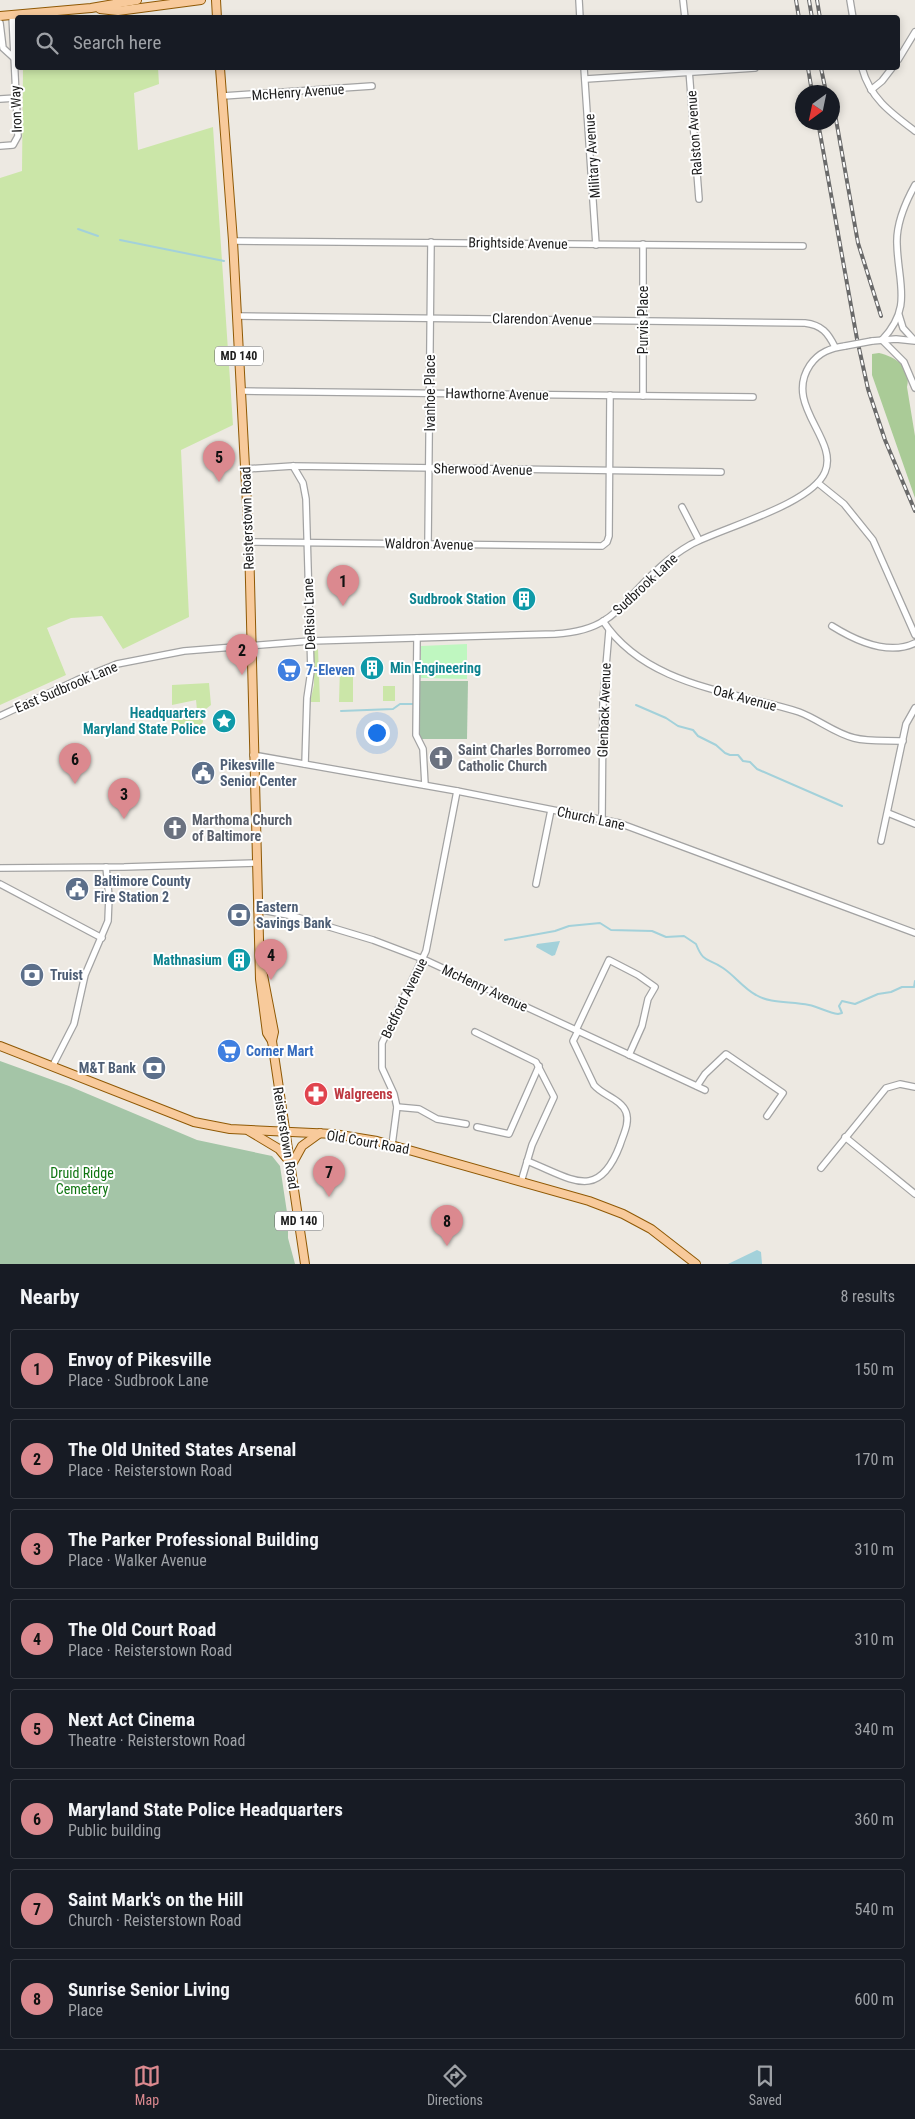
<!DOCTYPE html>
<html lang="en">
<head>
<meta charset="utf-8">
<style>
	body { margin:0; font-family:"Roboto Condensed",sans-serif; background:#20242c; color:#f1f3f6 }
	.compass { position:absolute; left:795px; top:85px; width:45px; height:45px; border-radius:50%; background:#171b24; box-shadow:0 2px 8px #0003; rotate:213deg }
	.you { position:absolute; left:376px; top:732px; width:18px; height:18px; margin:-12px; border:4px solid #fff; border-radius:50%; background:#1a73e8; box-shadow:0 0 0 8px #1a73e833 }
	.badge { display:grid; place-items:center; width:32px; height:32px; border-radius:50%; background:#db898f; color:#111; font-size:16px; font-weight:700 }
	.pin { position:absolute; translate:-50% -41px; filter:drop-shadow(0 1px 2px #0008) }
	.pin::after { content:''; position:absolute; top:26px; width:18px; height:15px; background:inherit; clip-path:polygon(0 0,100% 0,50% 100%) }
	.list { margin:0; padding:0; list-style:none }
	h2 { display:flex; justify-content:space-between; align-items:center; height:65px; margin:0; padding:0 20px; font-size:21px }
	h2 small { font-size:16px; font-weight:400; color:#9ea1a6 }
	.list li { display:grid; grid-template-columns:32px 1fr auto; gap:15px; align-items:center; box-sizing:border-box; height:80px; margin:0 10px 10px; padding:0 10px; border:1px solid #363941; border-radius:5px }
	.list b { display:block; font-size:19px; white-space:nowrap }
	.list p { margin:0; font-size:16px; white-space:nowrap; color:#9ea1a6 }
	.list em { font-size:16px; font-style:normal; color:#9ea1a6 }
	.icon { flex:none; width:28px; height:28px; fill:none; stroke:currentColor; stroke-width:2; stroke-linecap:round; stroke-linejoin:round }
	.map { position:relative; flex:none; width:915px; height:1264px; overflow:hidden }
	.search { position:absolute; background:#171b24; box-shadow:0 2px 8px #0003; left:15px; right:15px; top:15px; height:55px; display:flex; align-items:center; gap:12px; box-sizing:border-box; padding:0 18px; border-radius:5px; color:#9ea1a6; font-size:19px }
	.sheet { height:785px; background:#171b24 }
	nav { display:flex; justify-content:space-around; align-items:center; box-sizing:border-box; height:70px; border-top:1px solid #363941; background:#171b24; font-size:14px; color:#9ea1a6 }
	nav a { display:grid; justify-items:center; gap:2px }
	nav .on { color:#db898f }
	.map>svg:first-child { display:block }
	.grass { fill:#cbe6a8 }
	.forest { fill:#aacb97 }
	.cemetery { fill:#a4c5a7 }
	.park { fill:#bff7c0 }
	.water { fill:#a3d1da }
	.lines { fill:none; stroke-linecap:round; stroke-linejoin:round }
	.stream { stroke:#a3d1da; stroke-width:2 }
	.minor-casing { stroke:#a3a3a3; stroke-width:8 }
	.major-casing { stroke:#8f5905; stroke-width:10 }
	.minor { stroke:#fff; stroke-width:5.5 }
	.major { stroke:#f8ca9b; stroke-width:8 }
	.rail-casing { stroke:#6a6a6a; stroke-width:4 }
	.rail { stroke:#fff; stroke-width:2; stroke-dasharray:5.5; stroke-linecap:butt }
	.minor-bridge-casing { stroke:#a3a3a3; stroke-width:8; stroke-linecap:butt }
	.minor-bridge { stroke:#fff; stroke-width:5.5 }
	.labels { text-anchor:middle; stroke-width:4; stroke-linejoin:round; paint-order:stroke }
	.shield { fill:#fff; stroke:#606060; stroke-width:1 }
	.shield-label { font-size:12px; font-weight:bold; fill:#1c1c1c }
	.street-label { font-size:14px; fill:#1c1c1c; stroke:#fff }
	.culture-label { font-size:14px; font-weight:bold; fill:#0d838f; stroke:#fff; text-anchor:end }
	.shop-label { font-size:14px; font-weight:bold; fill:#366cbe; stroke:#fff; text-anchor:start }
	.worship-label { font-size:14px; font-weight:bold; fill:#5b616d; stroke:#fff; text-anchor:start }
	.service-label { font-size:14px; font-weight:bold; fill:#4e5e75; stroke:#fff; text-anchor:start }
	.health-label { font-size:14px; font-weight:bold; fill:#be3a42; stroke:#fff; text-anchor:start }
	.park-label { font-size:14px; fill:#0f7511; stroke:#fff }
</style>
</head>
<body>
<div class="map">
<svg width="915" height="1264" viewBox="0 0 915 1264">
	<rect width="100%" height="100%" fill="#ede9e2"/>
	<g class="grass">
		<path d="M23,68H158L159,84L134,93L138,150L213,127L233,425L181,450L189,617L123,649L102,616L71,618L47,628L66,675L0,705V178L22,171Z"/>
		<path d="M318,649L320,702H310L314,685V651Z"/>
		<path d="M340,667L353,668V702H339Z"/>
		<path d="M209,683L211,705L202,712L203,722L198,728L175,729L173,727L172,710H197L196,700L172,705V685Z"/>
		<rect x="383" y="686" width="12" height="15"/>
	</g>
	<path class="forest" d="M879,353C896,357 912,368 907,387L915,436V498L872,375V354Z"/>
	<g class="cemetery">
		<path d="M420,681H468L467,739H420Z"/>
		<path d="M0,1061L69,1086L197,1140L272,1156L280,1166L288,1219V1238L295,1264H0Z"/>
	</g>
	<path class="park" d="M467,644V679L421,678V646Z"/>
	<g class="water">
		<path d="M560,941L555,955L552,956L536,947L537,944Z"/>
		<path d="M757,1250L761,1252L762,1264H728Z"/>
	</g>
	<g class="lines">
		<g class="stream">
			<path d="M78,229L98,236"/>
			<path d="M120,240L224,261"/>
			<path d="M636,705L666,718L678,726L693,730L698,736L716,745L725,753L730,755H738L743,761L750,762L757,769L842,806"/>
			<path d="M341,711L393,709L400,704H414"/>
			<path d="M505,940L555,931L569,926L600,923L611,930L652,931L666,937L684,936L696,944C704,964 707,957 723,968C735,976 743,988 756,995C771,1004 791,1001 809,1005C819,1007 828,1013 838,1014L842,1013L839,1006L842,1001L855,1004L878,994L891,992L902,987H914L915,981"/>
		</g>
		<g class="minor-casing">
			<g id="minor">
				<path d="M579,0L580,18"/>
				<path d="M683,0L685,18"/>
				<path d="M850,0L853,18"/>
				<path d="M0,23L3,48L14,58"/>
				<path d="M898,60L915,32"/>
				<path d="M584,68L596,245"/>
				<path d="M862,68C870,98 891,113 915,131"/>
				<path d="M689,70L699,199"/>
				<path d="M586,79L755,68"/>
				<path d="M871,90L882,81L892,68"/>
				<path d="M223,96L372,86"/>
				<path d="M0,99L16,98"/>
				<path d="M0,146L13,145L18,136L12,15"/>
				<path d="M233,241L803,246"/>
				<path d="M899,315L903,328L914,340"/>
				<path d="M237,316L805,323C822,325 828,333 835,347"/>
				<path d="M882,340C913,307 898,284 897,244C896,223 905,203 915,185"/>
				<path d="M882,340L904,362L915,388"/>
				<path d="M872,341L896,339L915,341"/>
				<path d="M241,391L753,397"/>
				<path d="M643,396V244"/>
				<path d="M293,466L303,483L306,499L311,671L307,698L305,764"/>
				<path d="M245,469L293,466L721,472"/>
				<path d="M818,483L844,504L873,540L915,635"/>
				<path d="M682,507L699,540"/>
				<path d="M249,542L602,546L607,542L609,536L610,395"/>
				<path d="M428,544L431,242"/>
				<path d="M603,621C646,686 732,691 799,712C818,719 834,733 854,738C869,742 888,740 903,741"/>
				<path d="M832,626C856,641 888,656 915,643"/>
				<path d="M417,638L416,735L423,749L425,785"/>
				<path d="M0,716L77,680L117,664L184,651L310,641L555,634C572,633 590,630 605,620C617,613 626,601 635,592C652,574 669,557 690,545C721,528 811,505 825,472C839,439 783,405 810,365C819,352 831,348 845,346"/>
				<path d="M253,755L457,791L619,823L915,933"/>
				<path d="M888,813L915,824"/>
				<path d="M602,819L603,701L609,631"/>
				<path d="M881,841L906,724L915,708"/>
				<path d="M0,868L124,867L256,863"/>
				<path d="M0,884L102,938"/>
				<path d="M536,884L551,810"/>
				<path d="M257,909L293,916L373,940L423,959L705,1090"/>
				<path d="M576,1030L609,960L638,975L655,987L648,999L642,1026L629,1055"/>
				<path d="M475,1032L536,1062L554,1097L532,1145L521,1182"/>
				<path d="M52,1067L74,1024L85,975L108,921L109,896L106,867"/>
				<path d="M697,1086L705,1074L726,1054L783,1093L767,1116"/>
				<path d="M397,1107L419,1109L437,1119L466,1124"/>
				<path d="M477,1127L509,1134L539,1066"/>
				<path d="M845,1137L915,1194"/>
				<path d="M392,1145L397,1107L394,1094L382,1068V1043L426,951L457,791"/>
				<path d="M527,1161C571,1178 598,1203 620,1145C623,1135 630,1123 626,1112C621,1099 602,1095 594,1085L573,1041L578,1031"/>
				<path d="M821,1168L886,1088L900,1084L915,1087"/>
			</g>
		</g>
		<g class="major-casing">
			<g id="major">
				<path d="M216,0L217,18"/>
				<path d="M100,9L118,11L201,0"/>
				<path d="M0,16L91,8L137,0"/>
				<path d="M220,68L233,241L249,542L260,979L267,1033L272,1041L305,1264"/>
				<path d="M262,970L274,1032L272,1041"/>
				<path d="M0,1046L194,1122L230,1129L334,1134L377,1141L589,1201L623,1214L651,1229L696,1264"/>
				<path d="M249,1131L279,1149L289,1161"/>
				<path d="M291,1166L302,1146L320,1133"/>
			</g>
		</g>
		<use href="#minor" class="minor"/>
		<use href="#major" class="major"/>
		<g class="rail-casing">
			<g id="rail">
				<path d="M796,0L799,18"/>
				<path d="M809,0L812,18"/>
				<path d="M817,0L820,18"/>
				<path d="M808,68L812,92"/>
				<path d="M821,68L826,92"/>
				<path d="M832,97L858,243L881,316"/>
				<path d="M818,122L857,339L868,389L885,440L915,511"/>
			</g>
		</g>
		<use href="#rail" class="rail"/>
		<g class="minor-bridge-casing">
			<path id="minor-bridge" d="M845,346L872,341"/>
		</g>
		<use href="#minor-bridge" class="minor-bridge"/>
	</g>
	<defs>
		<g id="building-disc" transform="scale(1.25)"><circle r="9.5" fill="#0f9aa8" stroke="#fff"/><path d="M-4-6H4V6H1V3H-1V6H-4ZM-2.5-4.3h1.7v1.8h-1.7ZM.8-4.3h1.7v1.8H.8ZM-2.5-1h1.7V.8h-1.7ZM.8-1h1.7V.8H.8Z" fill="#fff"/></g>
		<g id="supermarket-disc" transform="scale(1.25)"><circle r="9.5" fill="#3f7fe0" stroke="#fff"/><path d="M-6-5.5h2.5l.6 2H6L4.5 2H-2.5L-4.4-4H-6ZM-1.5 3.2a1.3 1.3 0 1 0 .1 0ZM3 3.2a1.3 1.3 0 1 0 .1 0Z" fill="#fff"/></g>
		<g id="sight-disc" transform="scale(1.25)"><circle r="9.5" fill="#0f9aa8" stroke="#fff"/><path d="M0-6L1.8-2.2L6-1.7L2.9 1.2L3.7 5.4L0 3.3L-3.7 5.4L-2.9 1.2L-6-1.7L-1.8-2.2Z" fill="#fff"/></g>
		<g id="church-disc" transform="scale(1.25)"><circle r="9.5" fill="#6b7280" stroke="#fff"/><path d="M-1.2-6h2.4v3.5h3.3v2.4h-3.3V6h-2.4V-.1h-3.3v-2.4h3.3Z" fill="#fff"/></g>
		<g id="civic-disc" transform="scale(1.25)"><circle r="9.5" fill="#5c6f8a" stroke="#fff"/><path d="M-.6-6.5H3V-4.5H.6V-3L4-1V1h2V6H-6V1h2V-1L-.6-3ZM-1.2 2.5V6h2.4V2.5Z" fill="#fff"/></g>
		<g id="bank-disc" transform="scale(1.25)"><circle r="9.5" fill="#5c6f8a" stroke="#fff"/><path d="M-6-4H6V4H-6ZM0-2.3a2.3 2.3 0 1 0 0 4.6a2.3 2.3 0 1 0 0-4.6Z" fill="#fff"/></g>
		<g id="pharmacy-disc" transform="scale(1.25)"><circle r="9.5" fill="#e0444e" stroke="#fff"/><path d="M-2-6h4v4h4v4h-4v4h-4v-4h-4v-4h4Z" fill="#fff"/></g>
	</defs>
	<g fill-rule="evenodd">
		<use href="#building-disc" x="524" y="599"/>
		<use href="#building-disc" x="372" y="668"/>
		<use href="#supermarket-disc" x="289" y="670"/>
		<use href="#sight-disc" x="224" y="721"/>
		<use href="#church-disc" x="441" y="758"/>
		<use href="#civic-disc" x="203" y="773"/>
		<use href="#church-disc" x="175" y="828"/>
		<use href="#civic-disc" x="77" y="889"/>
		<use href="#bank-disc" x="239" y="915"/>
		<use href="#building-disc" x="239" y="960"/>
		<use href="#bank-disc" x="32" y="975"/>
		<use href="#supermarket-disc" x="229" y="1051"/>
		<use href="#bank-disc" x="154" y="1068"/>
		<use href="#pharmacy-disc" x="316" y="1094"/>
	</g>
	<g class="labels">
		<g class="shield">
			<rect x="215" y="346.5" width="48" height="19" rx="4"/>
			<rect x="275" y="1211.5" width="48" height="19" rx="4"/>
		</g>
		<g class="shield-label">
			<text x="239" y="360">MD 140</text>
			<text x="299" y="1225">MD 140</text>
		</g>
		<g class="street-label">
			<text transform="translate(298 92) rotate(-4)" y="5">McHenry Avenue</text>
			<text transform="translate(16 109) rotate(-92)" y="5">Iron Way</text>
			<text transform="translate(694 133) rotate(-94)" y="5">Ralston Avenue</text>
			<text transform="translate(592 156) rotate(-94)" y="5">Military Avenue</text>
			<text transform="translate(518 243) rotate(1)" y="5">Brightside Avenue</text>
			<text transform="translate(542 319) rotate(1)" y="5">Clarendon Avenue</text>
			<text transform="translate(643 320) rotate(-90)" y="5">Purvis Place</text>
			<text transform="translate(430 393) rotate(-90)" y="5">Ivanhoe Place</text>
			<text transform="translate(497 394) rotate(1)" y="5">Hawthorne Avenue</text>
			<text transform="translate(483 469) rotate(1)" y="5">Sherwood Avenue</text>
			<text transform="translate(247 518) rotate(-92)" y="5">Reisterstown Road</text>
			<text transform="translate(429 544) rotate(1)" y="5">Waldron Avenue</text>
			<text transform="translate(645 584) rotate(-43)" y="5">Sudbrook Lane</text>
			<text transform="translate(309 614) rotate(-92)" y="5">DeRisio Lane</text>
			<text transform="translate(66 687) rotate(-23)" y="5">East Sudbrook Lane</text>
			<text transform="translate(745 698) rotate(15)" y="5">Oak Avenue</text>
			<text transform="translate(604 710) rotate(-88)" y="5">Glenback Avenue</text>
			<text transform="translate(591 818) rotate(12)" y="5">Church Lane</text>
			<text transform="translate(485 988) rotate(25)" y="5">McHenry Avenue</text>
			<text transform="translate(404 998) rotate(-64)" y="5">Bedford Avenue</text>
			<text transform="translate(286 1138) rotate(81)" y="5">Reisterstown Road</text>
			<text transform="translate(368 1142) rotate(10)" y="5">Old Court Road</text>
		</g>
		<g class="culture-label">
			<text x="506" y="604">Sudbrook Station</text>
			<text x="390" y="673" text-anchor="start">Min Engineering</text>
			<text x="206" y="718">Headquarters<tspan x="206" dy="16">Maryland State Police</tspan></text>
			<text x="222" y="965">Mathnasium</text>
		</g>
		<g class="shop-label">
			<text x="306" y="675">7-Eleven</text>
			<text x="246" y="1056">Corner Mart</text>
		</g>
		<g class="worship-label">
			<text x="458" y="755">Saint Charles Borromeo<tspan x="458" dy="16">Catholic Church</tspan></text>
			<text x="192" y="825">Marthoma Church<tspan x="192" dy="16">of Baltimore</tspan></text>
		</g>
		<g class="service-label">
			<text x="220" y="770">Pikesville<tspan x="220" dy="16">Senior Center</tspan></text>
			<text x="94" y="886">Baltimore County<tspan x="94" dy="16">Fire Station 2</tspan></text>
			<text x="256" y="912">Eastern<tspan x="256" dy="16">Savings Bank</tspan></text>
			<text x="50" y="980">Truist</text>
			<text x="136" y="1073" text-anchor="end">M&amp;T Bank</text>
		</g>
		<g class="health-label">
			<text x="334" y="1099">Walgreens</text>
		</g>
		<g class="park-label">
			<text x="82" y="1178">Druid Ridge<tspan x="82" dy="16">Cemetery</tspan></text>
		</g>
	</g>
</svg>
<svg class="compass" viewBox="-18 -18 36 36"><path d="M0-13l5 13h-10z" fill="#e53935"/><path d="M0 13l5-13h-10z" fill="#9ea1a6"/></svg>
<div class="you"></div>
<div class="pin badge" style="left:343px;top:606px">1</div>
<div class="pin badge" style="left:242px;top:675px">2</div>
<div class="pin badge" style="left:124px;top:819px">3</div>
<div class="pin badge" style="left:271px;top:980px">4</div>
<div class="pin badge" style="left:219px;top:482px">5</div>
<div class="pin badge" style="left:75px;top:784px">6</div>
<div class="pin badge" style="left:329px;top:1197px">7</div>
<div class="pin badge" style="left:447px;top:1246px">8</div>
<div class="search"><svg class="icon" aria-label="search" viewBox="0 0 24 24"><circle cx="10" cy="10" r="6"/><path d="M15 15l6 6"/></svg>Search here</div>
</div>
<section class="sheet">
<h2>Nearby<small>8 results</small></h2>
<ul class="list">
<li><span class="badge">1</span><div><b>Envoy of Pikesville</b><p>Place · Sudbrook Lane</p></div><em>150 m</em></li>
<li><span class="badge">2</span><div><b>The Old United States Arsenal</b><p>Place · Reisterstown Road</p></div><em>170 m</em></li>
<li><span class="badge">3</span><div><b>The Parker Professional Building</b><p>Place · Walker Avenue</p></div><em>310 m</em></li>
<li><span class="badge">4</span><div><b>The Old Court Road</b><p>Place · Reisterstown Road</p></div><em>310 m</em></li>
<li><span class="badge">5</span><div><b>Next Act Cinema</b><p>Theatre · Reisterstown Road</p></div><em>340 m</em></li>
<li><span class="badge">6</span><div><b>Maryland State Police Headquarters</b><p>Public building</p></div><em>360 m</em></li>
<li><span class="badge">7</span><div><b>Saint Mark's on the Hill</b><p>Church · Reisterstown Road</p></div><em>540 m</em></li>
<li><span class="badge">8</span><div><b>Sunrise Senior Living</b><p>Place</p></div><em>600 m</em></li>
</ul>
</section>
<nav>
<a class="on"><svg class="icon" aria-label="map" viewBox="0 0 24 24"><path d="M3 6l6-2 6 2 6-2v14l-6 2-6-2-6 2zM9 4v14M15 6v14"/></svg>Map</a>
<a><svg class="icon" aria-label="directions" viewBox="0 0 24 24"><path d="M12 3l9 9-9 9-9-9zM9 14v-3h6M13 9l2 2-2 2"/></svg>Directions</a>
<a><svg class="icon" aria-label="saved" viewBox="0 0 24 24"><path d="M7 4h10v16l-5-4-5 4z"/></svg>Saved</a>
</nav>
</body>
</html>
